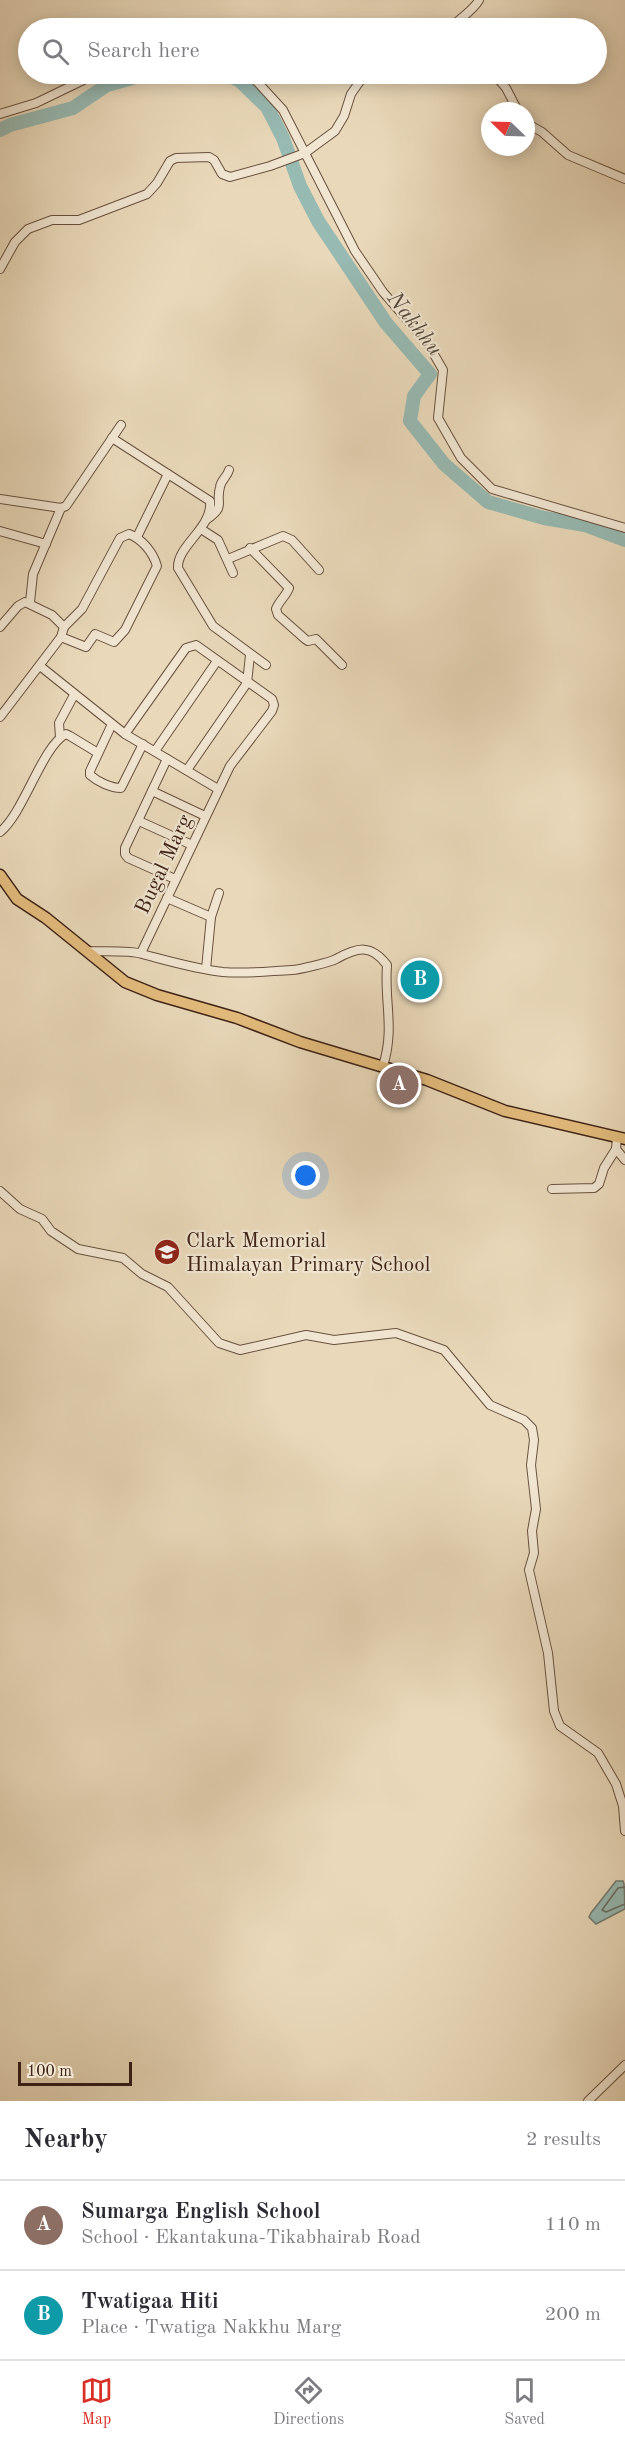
<!DOCTYPE html>
<html lang="en">
<head>
<meta charset="utf-8">
<style>
	body { margin:0; font-family:"Old Standard TT",serif; background:#f2f2f3; color:#2b2b33 }
	.compass { position:absolute; left:481px; top:102px; width:54px; height:54px; border-radius:50%; background:#fff; box-shadow:0 3px 15px #0003; rotate:293deg }
	.scale { position:absolute; left:18px; bottom:15px; width:114px; box-sizing:border-box; padding-left:6px; border:3px solid #3e2215; border-top:0; font-size:16px; line-height:21px; white-space:nowrap; color:#3e2215; -webkit-text-stroke:4px #f1e6d2; paint-order:stroke }
	.you { position:absolute; left:306px; top:1176px; width:21px; height:21px; margin:-15px; border:4px solid #fff; border-radius:50%; background:#1a73e8; box-shadow:0 0 0 9px #1a73e833 }
	.badge { display:grid; place-items:center; width:39px; height:39px; border-radius:50%; background:#d93025; color:#fff; font-size:20px; font-weight:700 }
	.pin { position:absolute; translate:-50% -50%; border:3px solid #fff; box-shadow:0 2px 6px #0006 }
	.list { margin:0; padding:0; list-style:none }
	h2 { display:flex; justify-content:space-between; align-items:center; height:78px; margin:0; padding:0 24px; font-size:26px }
	h2 small { font-size:20px; font-weight:400; color:#7c7c81 }
	.list li { display:grid; grid-template-columns:39px 1fr auto; gap:18px; align-items:center; box-sizing:border-box; height:90px; padding:0 24px; border-top:2px solid #e1e1e2 }
	.list b { display:block; font-size:22px; white-space:nowrap }
	.list p { margin:0; font-size:20px; white-space:nowrap; color:#7c7c81 }
	.list em { font-size:20px; font-style:normal; color:#7c7c81 }
	.icon { flex:none; width:33px; height:33px; fill:none; stroke:currentColor; stroke-width:2; stroke-linecap:round; stroke-linejoin:round }
	.map { position:relative; flex:none; width:625px; height:2101px; overflow:hidden }
	.search { position:absolute; background:#fff; box-shadow:0 3px 15px #0003; left:18px; right:18px; top:18px; height:66px; display:flex; align-items:center; gap:15px; box-sizing:border-box; padding:0 21px; border-radius:33px; color:#7c7c81; font-size:22px }
	.sheet { height:258px; background:#fff }
	nav { display:flex; justify-content:space-around; align-items:center; box-sizing:border-box; height:84px; border-top:2px solid #e1e1e2; background:#fff; font-size:16px; color:#7c7c81 }
	nav a { display:grid; justify-items:center; gap:3px }
	nav .on { color:#d93025 }
	.map>svg:first-child { display:block }
	.water { fill:#97bab3; stroke:#737d74; stroke-width:1.5 }
	.lines { fill:none; stroke-linecap:round; stroke-linejoin:round }
	.shore { stroke:#6a6e64; stroke-width:1.5 }
	.river { stroke:#97bab3; stroke-width:14 }
	.minor-casing { stroke:#69503e; stroke-width:10 }
	.major-casing { stroke:#3e2215; stroke-width:13 }
	.minor { stroke:#f1e6d2; stroke-width:8 }
	.major { stroke:#e4bc7d; stroke-width:10 }
	.labels { text-anchor:middle; stroke-width:4.5; stroke-linejoin:round; paint-order:stroke }
	.street-label { font-size:21px; fill:#3e2215; stroke:#f1e6d2 }
	.poi-label { font-size:21px; fill:#3e2215; stroke:#f1e6d2; text-anchor:start }
	.water-label { font-size:22px; font-style:italic; fill:#54483c; stroke:#f1e6d2 }
</style>
</head>
<body>
<div class="map">
<svg width="625" height="2101" viewBox="0 0 625 2101">
	<rect width="100%" height="100%" fill="#e9d9ba"/>
	<filter id="stains"><feTurbulence type="fractalNoise" baseFrequency=".00333" numOctaves="4"/><feColorMatrix values="0 0 0 0 .2 0 0 0 0 .09 0 0 0 0 .02 0 0 0 .5 -.17"/></filter>
	<radialGradient id="worn" r=".72"><stop offset=".6" stop-color="#630" stop-opacity="0"/><stop offset="1" stop-color="#630" stop-opacity=".3"/></radialGradient>
	<path class="water" d="M616,1881H623L624,1884L625,1909L596,1924L589,1917L591,1913Z"/>
	<g class="lines">
		<path class="shore" d="M625,1887L618,1888L602,1910L606,1912L625,1904"/>
		<g class="river">
			<path d="M226,74L240,81L267,107L283,138L300,186L318,221L386,323L430,374L414,396L410,421L444,464L488,502L544,518L585,525L625,540"/>
			<path d="M0,130L10,125L73,108L107,85L147,74"/>
		</g>
		<g class="minor-casing">
			<g id="minor">
				<path d="M450,28C458,20 474,10 479,0"/>
				<path d="M250,74L283,110L355,251L383,292L428,344L443,370L438,418L461,458L492,489L625,528"/>
				<path d="M494,74L506,88L518,111"/>
				<path d="M0,114L36,103L96,74"/>
				<path d="M526,123L542,132L568,155L625,179"/>
				<path d="M0,269L15,242L28,229L52,220H79L147,194L157,183L170,161L176,158L209,157L214,160L222,174L230,177L270,166L305,153L335,131L344,116L351,94L365,74"/>
				<path d="M112,438L210,501C213,528 177,545 178,568L213,626L266,665"/>
				<path d="M0,499L61,508L66,506L121,425"/>
				<path d="M206,520C227,505 215,505 220,487C221,480 227,477 229,470"/>
				<path d="M201,529L218,540L233,573"/>
				<path d="M0,531L46,544"/>
				<path d="M137,537L168,474"/>
				<path d="M250,548L289,588C286,596 279,601 276,609L278,615L305,639L308,641L316,639L342,665"/>
				<path d="M228,559L283,536L292,540L319,570"/>
				<path d="M30,602L33,574L61,508"/>
				<path d="M0,627L18,606L25,602L52,615L64,627L61,637L0,717"/>
				<path d="M61,637L86,647L95,634L114,642L125,630L157,566C153,552 142,539 129,534L120,538L82,609L64,627"/>
				<path d="M40,666L125,734L218,789"/>
				<path d="M112,724L90,771V775C98,782 111,788 121,788L143,744"/>
				<path d="M125,734L186,648L196,645L272,699L274,705L272,711L230,766L141,953"/>
				<path d="M60,737L59,723L74,695"/>
				<path d="M155,751L217,661"/>
				<path d="M167,759L125,848V854L128,858L175,879"/>
				<path d="M187,770L247,683L250,655"/>
				<path d="M152,791L205,816"/>
				<path d="M139,821L192,845"/>
				<path d="M0,832C24,813 42,746 66,734L70,736L98,753"/>
				<path d="M167,898L211,917"/>
				<path d="M87,951C102,952 130,950 142,954C169,961 196,969 223,972C246,974 270,971 292,970C298,970 331,962 336,959C358,947 371,944 387,965C384,1002 395,1028 383,1066"/>
				<path d="M206,969L211,917L219,893"/>
				<path d="M616,1149L625,1160"/>
				<path d="M552,1189L594,1188L599,1184L604,1168L616,1149L617,1137"/>
				<path d="M0,1191L20,1209L42,1219L51,1231L78,1249L123,1258L142,1274L168,1287L219,1343L240,1350L306,1335L334,1340L396,1333L444,1350L490,1405L524,1420L532,1428L534,1440L531,1465L536,1509L532,1531L534,1553L529,1570L548,1653L554,1711L560,1726L598,1753L616,1784L623,1806L625,1831"/>
				<path d="M588,2101L625,2065"/>
			</g>
		</g>
		<g class="major-casing">
			<path id="major" d="M0,875L17,899L46,918L125,982L157,995L237,1018L300,1042L427,1080L505,1111L625,1139"/>
		</g>
		<use href="#minor" class="minor"/>
		<use href="#major" class="major"/>
	</g>
	<defs>
		<g id="school-disc" transform="scale(1.35)"><circle r="9.5" fill="#8f2418" stroke="#f1e6d2"/><path d="M0-5L7-2L0 1L-7-2ZM-4 1L0 2.5L4 1V4Q0 6-4 4Z" fill="#fff"/></g>
	</defs>
	<g fill-rule="evenodd">
		<use href="#school-disc" x="167" y="1252"/>
	</g>
	<g class="labels">
		<g class="street-label">
			<text transform="translate(163 864) rotate(-65)" y="7">Bugal Marg</text>
		</g>
		<g class="poi-label">
			<text x="186" y="1247">Clark Memorial<tspan x="186" dy="24">Himalayan Primary School</tspan></text>
		</g>
		<g class="water-label">
			<text transform="translate(416 323) rotate(52)" y="8">Nakhhu</text>
		</g>
	</g>
	<rect width="100%" height="100%" filter="url(#stains)"/>
	<rect width="100%" height="100%" fill="url(#worn)"/>
</svg>
<svg class="compass" viewBox="-18 -18 36 36"><path d="M0-13l5 13h-10z" fill="#e53935"/><path d="M0 13l5-13h-10z" fill="#7c7c81"/></svg>
<div class="scale">100 m</div>
<div class="you"></div>
<div class="pin badge" style="left:399px;top:1085px;background:#8d6e63">A</div>
<div class="pin badge" style="left:420px;top:980px;background:#0f9aa8">B</div>
<div class="search"><svg class="icon" aria-label="search" viewBox="0 0 24 24"><circle cx="10" cy="10" r="6"/><path d="M15 15l6 6"/></svg>Search here</div>
</div>
<section class="sheet">
<h2>Nearby<small>2 results</small></h2>
<ul class="list">
<li><span class="badge" style="background:#8d6e63">A</span><div><b>Sumarga English School</b><p>School · Ekantakuna-Tikabhairab Road</p></div><em>110 m</em></li>
<li><span class="badge" style="background:#0f9aa8">B</span><div><b>Twatigaa Hiti</b><p>Place · Twatiga Nakkhu Marg</p></div><em>200 m</em></li>
</ul>
</section>
<nav>
<a class="on"><svg class="icon" aria-label="map" viewBox="0 0 24 24"><path d="M3 6l6-2 6 2 6-2v14l-6 2-6-2-6 2zM9 4v14M15 6v14"/></svg>Map</a>
<a><svg class="icon" aria-label="directions" viewBox="0 0 24 24"><path d="M12 3l9 9-9 9-9-9zM9 14v-3h6M13 9l2 2-2 2"/></svg>Directions</a>
<a><svg class="icon" aria-label="saved" viewBox="0 0 24 24"><path d="M7 4h10v16l-5-4-5 4z"/></svg>Saved</a>
</nav>
</body>
</html>
